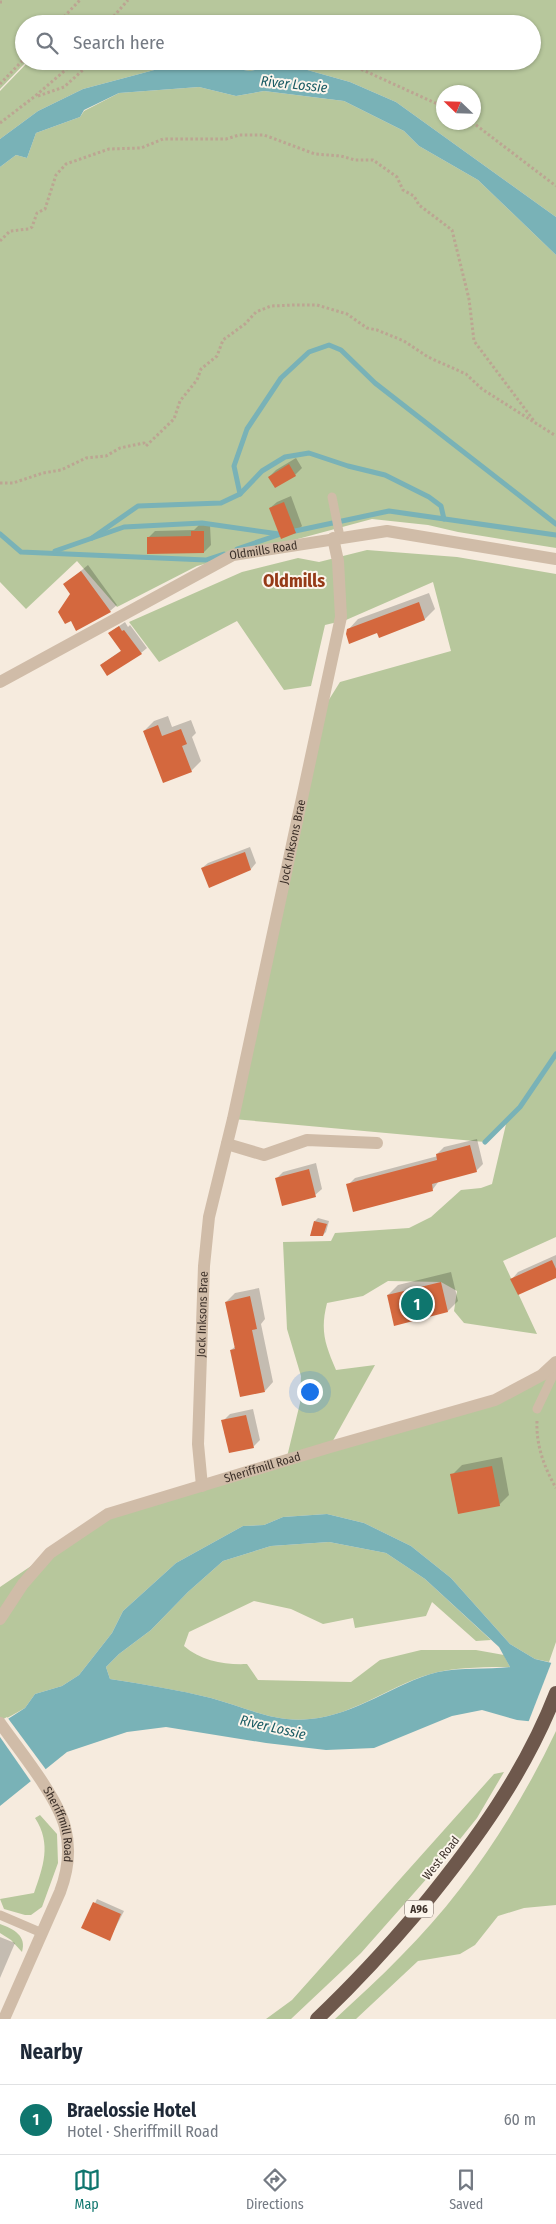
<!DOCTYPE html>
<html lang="en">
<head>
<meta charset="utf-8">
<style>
	body { margin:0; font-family:"Fira Sans Condensed",sans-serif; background:#f2f2f3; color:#1f2937 }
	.compass { position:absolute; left:436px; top:85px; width:45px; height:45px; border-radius:50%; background:#fff; box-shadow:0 1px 4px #0004; rotate:293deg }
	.you { position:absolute; left:309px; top:1391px; width:18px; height:18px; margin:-12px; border:4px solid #fff; border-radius:50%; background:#1a73e8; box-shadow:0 0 0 8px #1a73e833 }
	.badge { display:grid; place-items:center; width:32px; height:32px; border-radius:50%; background:#0f766e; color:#fff; font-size:16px; font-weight:700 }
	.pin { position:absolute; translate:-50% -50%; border:2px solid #fff; box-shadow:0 1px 5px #0006 }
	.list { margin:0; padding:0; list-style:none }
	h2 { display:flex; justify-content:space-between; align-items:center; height:65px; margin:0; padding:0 20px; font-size:21px }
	h2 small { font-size:16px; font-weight:400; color:#747a83 }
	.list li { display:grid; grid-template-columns:32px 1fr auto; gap:15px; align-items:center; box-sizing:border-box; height:70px; padding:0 20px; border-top:1px solid #e0e1e3 }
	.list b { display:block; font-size:19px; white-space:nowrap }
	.list p { margin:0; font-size:16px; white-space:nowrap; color:#747a83 }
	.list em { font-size:16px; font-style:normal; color:#747a83 }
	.icon { flex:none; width:28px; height:28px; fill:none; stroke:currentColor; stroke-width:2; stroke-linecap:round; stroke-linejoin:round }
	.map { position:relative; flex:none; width:556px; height:2019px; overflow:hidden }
	.search { position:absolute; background:#fff; box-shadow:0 1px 4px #0004; left:15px; right:15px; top:15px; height:55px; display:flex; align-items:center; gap:12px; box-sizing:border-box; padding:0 18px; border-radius:28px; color:#747a83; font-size:19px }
	.sheet { height:135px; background:#fff }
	nav { display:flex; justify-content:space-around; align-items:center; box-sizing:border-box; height:70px; border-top:1px solid #e0e1e3; background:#fff; font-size:14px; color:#747a83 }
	nav a { display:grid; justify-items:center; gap:2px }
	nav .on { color:#0f766e }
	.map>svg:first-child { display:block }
	.green { fill:#b7c79c; fill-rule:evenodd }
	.water { fill:#79b2b7; fill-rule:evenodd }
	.pier { fill:#f6ebde }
	.shadow { fill:#0003 }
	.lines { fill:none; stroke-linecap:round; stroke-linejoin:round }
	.stream { stroke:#79b2b7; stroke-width:5 }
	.building { fill:#d4683e }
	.path { stroke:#bca592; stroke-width:3; stroke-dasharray:2.5 2.5; stroke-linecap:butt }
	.service { stroke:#d0bca8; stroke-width:9 }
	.minor { stroke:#d0bca8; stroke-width:12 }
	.trunk { stroke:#6e584c; stroke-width:14 }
	.labels { text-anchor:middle; stroke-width:4; stroke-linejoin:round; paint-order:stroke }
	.shield { fill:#fcf5ec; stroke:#766b64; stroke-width:1 }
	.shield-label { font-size:11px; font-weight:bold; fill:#3c3029 }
	.street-label { font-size:12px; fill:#3c3029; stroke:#fcf5ec }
	.water-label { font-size:14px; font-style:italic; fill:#195b63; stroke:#fcf5ec }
	.district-label { font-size:18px; font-weight:bold; fill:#953a17; stroke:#fcf5ec }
</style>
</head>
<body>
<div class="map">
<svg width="556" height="2019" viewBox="0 0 556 2019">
	<rect width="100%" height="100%" fill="#f6ebde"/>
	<g class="green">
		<path d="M0,0H556V217L396,102L350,82L286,64L250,71L192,61H532V24H24V61H27L0,89ZM444,92H474V122H444Z"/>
		<path d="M29,61H188L83,89L38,111L0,139V91Z"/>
		<path d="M199,87L236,96L264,91L344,101L404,131L419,146L478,180L556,255V548L458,532L428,525L372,519L197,566L117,607L77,561L26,609L0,582V167L16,155L27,158L36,133L80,117L84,111L119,93Z"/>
		<path d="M367,550L457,557L556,574V1237L503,1261L537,1334L464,1323L454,1311L457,1291L441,1282L388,1281L363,1296L327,1303C320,1331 325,1344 336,1370L375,1365L330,1446L495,1400L556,1362V1642L549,1662L535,1659L510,1644L451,1578L411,1546L364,1523L327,1514L283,1517L264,1525L243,1526L176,1563L123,1611L112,1633L79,1675L62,1686L35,1694L25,1708L0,1722V1587L108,1514L286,1461L300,1403L301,1376L287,1329L283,1242L331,1241L335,1233L409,1228L431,1217L461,1190L481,1188L492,1184L507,1120L485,1142L233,1119L320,714L340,682L451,651L433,582L346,620L325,625L311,686L284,690L237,621L159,662L129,622L242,572L298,558L319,562Z"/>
		<path d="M329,1542L386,1553L425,1579L491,1640L476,1641L432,1602L426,1616L355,1628L353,1618L323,1624L291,1609L254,1601L189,1632L184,1646C201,1661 225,1665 247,1664L258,1680L351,1682L380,1660L421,1650H476L504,1655L510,1667C487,1667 462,1667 438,1672C394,1682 357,1715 310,1719C273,1723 245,1707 211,1698C177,1690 144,1684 110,1679L106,1667L119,1654L151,1630L188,1592L223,1561L271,1546Z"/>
		<path d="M556,1731V1905L524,1908L498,1916L475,1945L460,1954L418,1961L356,2019H335C357,1998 380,1978 401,1956C466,1891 517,1813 556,1731Z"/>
		<path d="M504,1772L477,1818L444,1859L361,1953L291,2019H266L292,2000L494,1774Z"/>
		<path d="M40,1815L57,1834L58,1863L42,1907L31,1915H25L4,1909L0,1899L34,1893C43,1867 52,1844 35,1818Z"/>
		<path d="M0,1924C14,1929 27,1936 22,1952L11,1940L0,1933Z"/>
	</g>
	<g class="water">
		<path d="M188,61L250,71L286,64L350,82L396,102L556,217V255L478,180L419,146L404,131L344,101L264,91L236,96L199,87L119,93L84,110L80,117L36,133L27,158L16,155L0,167V139L38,111L83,89Z"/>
		<path d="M327,1514L364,1523L411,1546L451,1578L510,1644L535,1659L556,1664V1724L517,1720L482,1710L452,1716L374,1748L326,1750L266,1743L166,1727L127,1732L67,1752L0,1806V1724L25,1708L35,1694L62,1686L79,1675L112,1633L123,1611L176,1563L243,1526L264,1525L283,1517ZM329,1542L386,1553L425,1579L499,1647L510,1667C487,1670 462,1667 438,1672C394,1683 357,1715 310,1719C273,1723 245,1707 211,1698C178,1690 144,1684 110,1679L106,1667L119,1654L151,1630L188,1592L223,1561L271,1546Z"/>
	</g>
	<g class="pier">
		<path d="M552,1661L556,1662V1726L528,1723Z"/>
		<path d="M7,1717L47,1771L32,1783L0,1737V1721Z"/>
	</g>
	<g class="shadow">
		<path d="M296,458L302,468L295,475L269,477L276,470Z"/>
		<path d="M291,496L302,526L296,532L270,508L277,502Z"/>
		<path d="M199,525H210L211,545L204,552L148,538L155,531L194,530Z"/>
		<path d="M88,565L117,605L110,611L65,584Z"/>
		<path d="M429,593L435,609L425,619L378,632L348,630L358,619Z"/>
		<path d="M125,622L128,627L130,625L147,648L141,653L101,665L122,650L109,633Z"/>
		<path d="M168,716L172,727L191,720L196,733L192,737L201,761L191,771L144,731L154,721Z"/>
		<path d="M250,847L256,863L251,869L210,886L202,868L208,863Z"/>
		<path d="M477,1139L483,1164L476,1171L439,1181L433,1189L348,1185L355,1178L438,1156L437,1154L444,1147Z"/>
		<path d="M316,1163L322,1189L315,1195L276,1179L283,1172Z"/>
		<path d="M318,1218L329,1221L326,1232L323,1235L315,1221Z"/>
		<path d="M556,1255V1276L512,1279L518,1272Z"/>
		<path d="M451,1272L458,1301L448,1311L388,1295L398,1285Z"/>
		<path d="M259,1288L265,1319L261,1324L273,1382L265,1391L231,1350L236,1346L226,1302L235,1293Z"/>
		<path d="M253,1409L260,1440L253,1447L223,1421L230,1414Z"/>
		<path d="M502,1457L509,1495L499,1505L452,1475L462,1465Z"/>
		<path d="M97,1899L124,1911L109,1940L83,1928Z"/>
		<path d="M0,1937L15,1943L0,1978Z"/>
	</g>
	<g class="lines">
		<g class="stream">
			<path d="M240,494L234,466L247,429L281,378L309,352L329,345L341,350L375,383L556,524"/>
			<path d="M0,534L21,552L206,560L224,554"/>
			<path d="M92,538L138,506L221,503L240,494L262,471L285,457L309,453L348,466L385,475L429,497L441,506L444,519"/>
			<path d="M237,549L281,534L389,511L556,535"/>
			<path d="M55,551L124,527L202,523L279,534"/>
			<path d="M485,1142L520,1107L556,1054"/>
		</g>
	</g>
	<g class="building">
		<path d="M289,464L296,476L275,488L268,477Z"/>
		<path d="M284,502L296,533L281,539L269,508Z"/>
		<path d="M191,531H204V553L147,554V537L191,536Z"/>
		<path d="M81,571L111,612L76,631L71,621L65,624L58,612L70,594L63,584Z"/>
		<path d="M419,602L425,620L379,638L377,633L349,644L346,634L347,629Z"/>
		<path d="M119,626L122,631L124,630L142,654L107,676L100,665L121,651L108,633Z"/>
		<path d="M158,725L162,736L181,729L187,744L182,746L192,772L163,783L143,731Z"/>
		<path d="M245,852L251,870L209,888L201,868Z"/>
		<path d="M470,1145L477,1172L432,1184L433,1191L353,1212L346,1184L437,1160L436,1154Z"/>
		<path d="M309,1169L316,1197L282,1206L275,1178Z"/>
		<path d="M314,1221L327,1224L323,1236H310Z"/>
		<path d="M552,1260L556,1269V1278L518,1295L510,1279Z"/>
		<path d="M441,1282L448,1312L394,1326L387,1295Z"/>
		<path d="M250,1296L257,1329L252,1330L265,1392L240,1397L230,1350L235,1349L225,1302Z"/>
		<path d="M246,1415L254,1448L229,1453L221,1420Z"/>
		<path d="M492,1466L500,1506L458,1514L450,1474Z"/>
		<path d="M93,1902L121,1914L110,1941L81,1928Z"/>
	</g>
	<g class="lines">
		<g class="path">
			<path d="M0,2H2"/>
			<path d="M57,24L80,0"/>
			<path d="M107,24L128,0"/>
			<path d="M343,61L444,107"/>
			<path d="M0,84L24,59"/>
			<path d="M38,96L64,87L93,61"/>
			<path d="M472,122L556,186"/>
			<path d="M0,123L34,97L76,61"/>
			<path d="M0,241L10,231L29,229L32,227L37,213L45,209L56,175L66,164L109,149L141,148L163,139H226L239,135H264L315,154L341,156L355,160H373L397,177L403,190L414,196L419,205L452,230L469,299L474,341L534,421"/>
			<path d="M0,483H13L43,473L61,470L86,458L106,456L120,448L144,443L146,446L174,419L180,401L197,380L201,369L217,356L223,340L245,324L256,312L271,306L295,305H317L347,314L367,328L377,330L404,341L428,357L466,374L482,389L556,436"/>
			<path d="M537,1421C536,1445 544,1467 556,1488"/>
		</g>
		<g class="service">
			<path d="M332,497L340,537"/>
			<path d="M537,1409L556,1369"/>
			<path d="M0,1915L42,1933"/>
		</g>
		<g class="minor">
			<path id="s1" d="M0,682L233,555L387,531L556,559"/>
			<path d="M227,1144L264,1155L307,1140L377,1143"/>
			<path id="s2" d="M202,1486L198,1444L204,1266L209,1217L233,1119L341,617L338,561L333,538"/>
			<path id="s3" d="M0,1619L23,1584L50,1553L108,1514L330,1447L495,1400L542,1375L556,1362"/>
			<path id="s4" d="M0,1723C19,1750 57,1796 65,1827C71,1850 68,1871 60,1892L4,2019"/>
		</g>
		<path class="trunk" d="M317,2019C354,1984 388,1947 421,1908C475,1842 525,1773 556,1693"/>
	</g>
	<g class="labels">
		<rect class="shield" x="405" y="1900.5" width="28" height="17" rx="4"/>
		<g class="shield-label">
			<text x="419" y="1913">A96</text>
		</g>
		<g class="street-label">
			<text dy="4" stroke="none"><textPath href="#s1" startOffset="296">Oldmills Road</textPath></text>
			<text dy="4" stroke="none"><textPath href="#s2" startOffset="654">Jock Inksons Brae</textPath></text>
			<text dy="4" stroke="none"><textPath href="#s2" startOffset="172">Jock Inksons Brae</textPath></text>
			<text dy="4" stroke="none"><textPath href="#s3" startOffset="314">Sheriffmill Road</textPath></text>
			<text dy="4" stroke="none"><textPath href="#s4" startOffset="119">Sheriffmill Road</textPath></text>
			<text transform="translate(441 1858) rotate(-52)" y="4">West Road</text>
		</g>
		<g class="water-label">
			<text transform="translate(294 84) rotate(6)" y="5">River Lossie</text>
			<text transform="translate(273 1727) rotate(13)" y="5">River Lossie</text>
		</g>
		<g class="district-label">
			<text x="294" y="587">Oldmills</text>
		</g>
	</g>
</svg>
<svg class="compass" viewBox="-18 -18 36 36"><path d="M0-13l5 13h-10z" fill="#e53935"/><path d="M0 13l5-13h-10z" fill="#747a83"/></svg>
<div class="you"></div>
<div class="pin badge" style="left:417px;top:1304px">1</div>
<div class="search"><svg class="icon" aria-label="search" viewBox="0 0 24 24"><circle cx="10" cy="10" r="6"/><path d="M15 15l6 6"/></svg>Search here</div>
</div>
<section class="sheet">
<h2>Nearby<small></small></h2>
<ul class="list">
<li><span class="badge">1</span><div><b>Braelossie Hotel</b><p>Hotel · Sheriffmill Road</p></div><em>60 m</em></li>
</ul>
</section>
<nav>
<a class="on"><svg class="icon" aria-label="map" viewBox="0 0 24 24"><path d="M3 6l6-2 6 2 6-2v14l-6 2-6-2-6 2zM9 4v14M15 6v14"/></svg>Map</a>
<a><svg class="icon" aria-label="directions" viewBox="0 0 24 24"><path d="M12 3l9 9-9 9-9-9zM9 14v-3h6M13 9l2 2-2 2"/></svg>Directions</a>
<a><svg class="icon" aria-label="saved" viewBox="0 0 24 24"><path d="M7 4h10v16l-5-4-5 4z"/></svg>Saved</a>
</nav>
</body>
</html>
